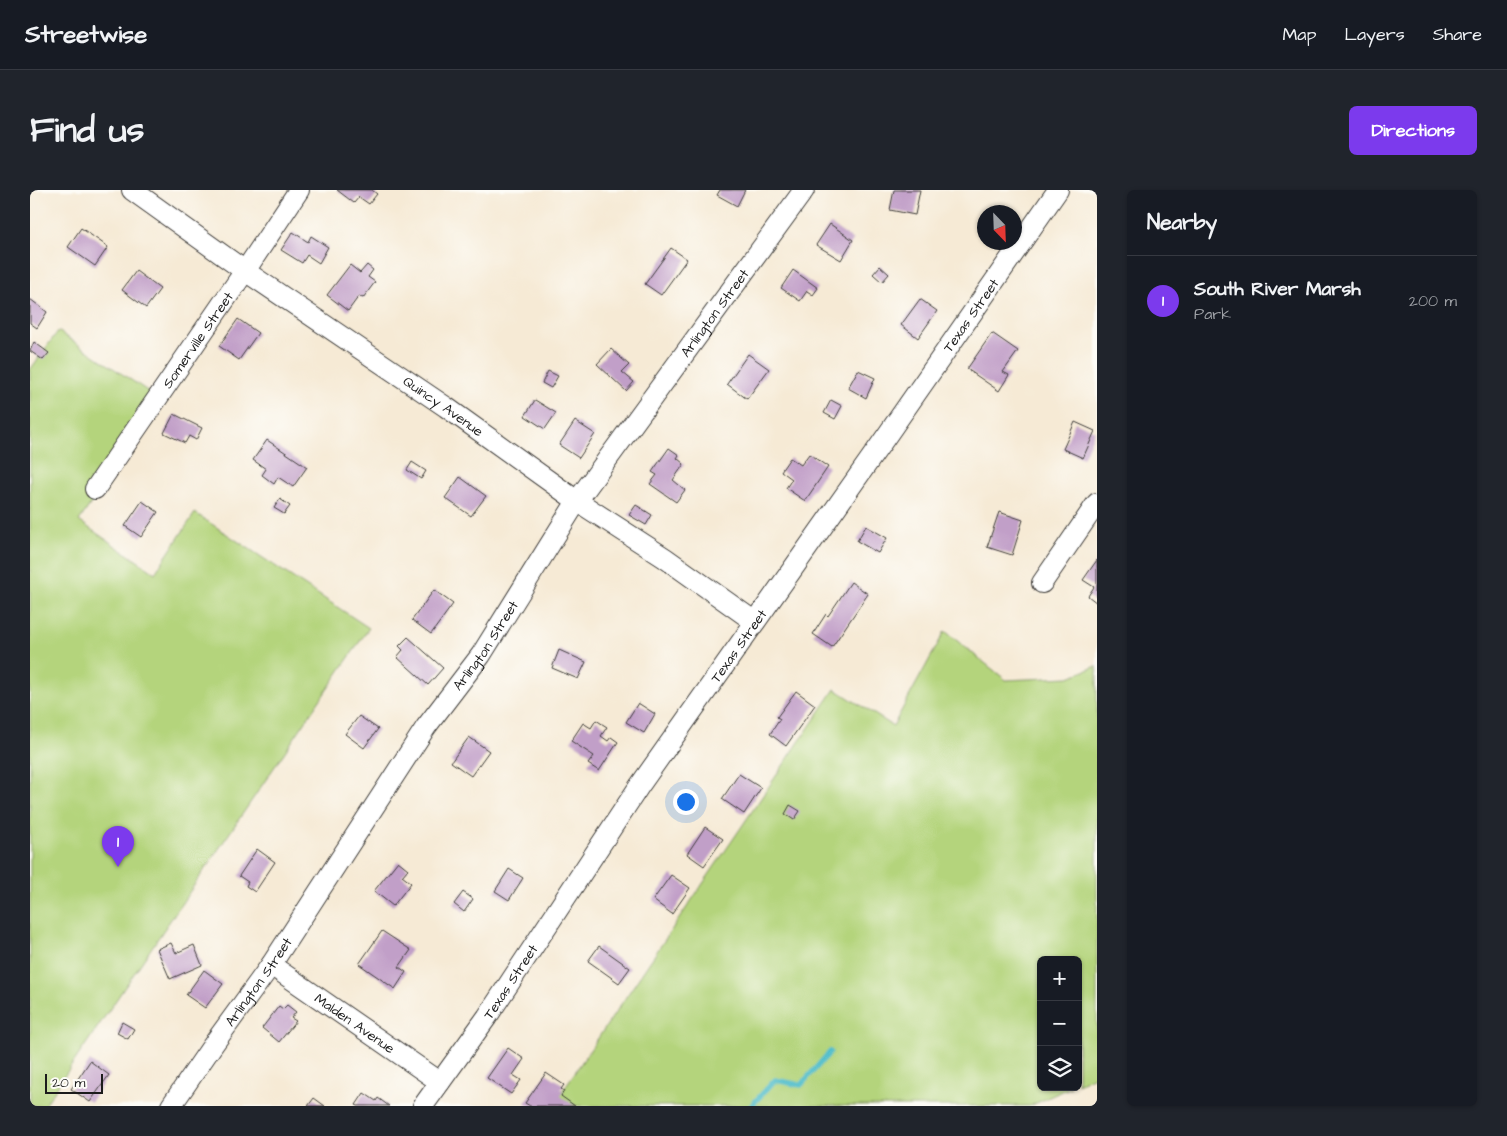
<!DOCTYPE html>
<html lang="en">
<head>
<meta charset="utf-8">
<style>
	body { margin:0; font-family:"Architects Daughter",sans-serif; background:#20242c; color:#f1f3f6 }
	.controls { position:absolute; right:15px; bottom:15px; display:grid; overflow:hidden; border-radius:8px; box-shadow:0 1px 4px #0004 }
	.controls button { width:45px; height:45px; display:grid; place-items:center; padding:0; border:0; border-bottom:1px solid #363941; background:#171b24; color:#f1f3f6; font:25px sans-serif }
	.compass { position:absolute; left:947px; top:15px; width:45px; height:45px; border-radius:50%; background:#171b24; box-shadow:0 1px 4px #0004; rotate:157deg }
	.scale { position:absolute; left:15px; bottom:12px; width:58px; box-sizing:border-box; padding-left:5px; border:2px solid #1c1c1c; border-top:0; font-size:14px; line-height:18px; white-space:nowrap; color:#1c1c1c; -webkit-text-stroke:4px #fdfcf7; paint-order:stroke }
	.you { position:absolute; left:655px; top:611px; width:18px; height:18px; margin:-12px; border:4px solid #fff; border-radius:50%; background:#1a73e8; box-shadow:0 0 0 8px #1a73e833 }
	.badge { display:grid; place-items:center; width:32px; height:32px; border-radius:50%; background:#7c3aed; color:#fff; font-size:16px; font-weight:700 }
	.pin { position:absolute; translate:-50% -41px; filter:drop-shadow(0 1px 2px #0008) }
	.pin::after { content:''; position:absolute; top:26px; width:18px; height:15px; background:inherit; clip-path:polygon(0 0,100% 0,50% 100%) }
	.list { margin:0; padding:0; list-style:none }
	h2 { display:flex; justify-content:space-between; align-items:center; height:65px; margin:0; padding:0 20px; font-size:21px }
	h2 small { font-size:16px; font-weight:400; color:#9ea1a6 }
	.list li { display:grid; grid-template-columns:32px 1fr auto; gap:15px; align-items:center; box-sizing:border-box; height:90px; padding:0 20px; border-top:1px solid #363941 }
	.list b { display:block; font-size:19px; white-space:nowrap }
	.list p { margin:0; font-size:16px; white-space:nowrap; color:#9ea1a6 }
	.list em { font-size:16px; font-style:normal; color:#9ea1a6 }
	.icon { flex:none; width:28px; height:28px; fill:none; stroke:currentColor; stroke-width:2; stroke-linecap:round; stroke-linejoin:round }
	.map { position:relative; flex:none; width:1067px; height:916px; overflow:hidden; border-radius:8px }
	header { display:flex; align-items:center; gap:30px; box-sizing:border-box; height:70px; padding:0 25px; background:#171b24; border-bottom:1px solid #363941 }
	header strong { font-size:24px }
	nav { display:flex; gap:28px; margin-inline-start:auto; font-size:18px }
	.intro { display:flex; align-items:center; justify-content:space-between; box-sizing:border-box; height:120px; padding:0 30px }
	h1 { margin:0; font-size:35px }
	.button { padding:12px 22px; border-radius:8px; background:#7c3aed; color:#fff; font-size:18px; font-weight:700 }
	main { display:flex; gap:30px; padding:0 30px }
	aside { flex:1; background:#171b24; border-radius:8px; box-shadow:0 1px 4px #0004 }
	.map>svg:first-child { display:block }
	.green { fill:#b4d47c; stroke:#68784c }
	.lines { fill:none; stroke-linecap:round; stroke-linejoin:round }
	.stream { stroke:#50bdca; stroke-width:5.5 }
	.building { fill:#c19fc8 }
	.minor-casing { stroke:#3d3b38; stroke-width:22 }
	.minor { stroke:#fff; stroke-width:20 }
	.labels { text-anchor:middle; stroke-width:4; stroke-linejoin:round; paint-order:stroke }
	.street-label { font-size:14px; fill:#1c1c1c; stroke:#fdfcf7 }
</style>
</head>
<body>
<header>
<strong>Streetwise</strong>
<nav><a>Map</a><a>Layers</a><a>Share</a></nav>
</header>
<div class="intro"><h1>Find us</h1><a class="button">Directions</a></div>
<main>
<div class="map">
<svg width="1067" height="916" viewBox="0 0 1067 916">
	<rect width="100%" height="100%" fill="#fdfcf7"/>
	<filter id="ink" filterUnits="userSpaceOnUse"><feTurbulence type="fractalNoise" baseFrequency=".02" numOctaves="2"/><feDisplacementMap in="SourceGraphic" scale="10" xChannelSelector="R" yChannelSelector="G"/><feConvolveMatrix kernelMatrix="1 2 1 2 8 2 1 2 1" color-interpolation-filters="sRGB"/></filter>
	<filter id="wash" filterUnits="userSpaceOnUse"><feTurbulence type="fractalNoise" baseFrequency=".0096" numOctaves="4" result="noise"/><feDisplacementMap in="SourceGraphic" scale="20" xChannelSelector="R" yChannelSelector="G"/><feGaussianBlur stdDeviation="1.12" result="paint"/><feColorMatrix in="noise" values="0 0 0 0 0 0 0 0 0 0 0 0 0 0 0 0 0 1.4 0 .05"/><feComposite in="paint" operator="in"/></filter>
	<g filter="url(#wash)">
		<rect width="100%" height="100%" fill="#f6ead5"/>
		<g class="green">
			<path d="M28,141L131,210L49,331L125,383L165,323L339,438L14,916H0V180Z"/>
			<path d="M915,441L976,490L1039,487L1067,476V885L1048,894V770H1011V897H1041L1000,916H522L805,499L863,536Z"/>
		</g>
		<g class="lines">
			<path class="stream" d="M721,916L745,890L771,895L800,862"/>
		</g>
		<g id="blocks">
			<g class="building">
				<path d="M307,0H342L347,4L339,14L329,7L324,13Z"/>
				<path d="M690,0H715L707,16L687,5Z"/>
				<path d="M864,0H890L885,25L860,20Z"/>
				<path d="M800,34L823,50L811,70L786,55Z"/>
				<path d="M51,38L78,57L65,76L38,57Z"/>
				<path d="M263,42L278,52L281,46L298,57L289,73L277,65L272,73L251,60Z"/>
				<path d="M641,58L657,69L631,105L615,94Z"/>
				<path d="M320,75L330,83L337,75L343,80L338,87L345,92L333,108L329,106L318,121L297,105Z"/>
				<path d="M850,76L859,84L852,92L843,84Z"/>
				<path d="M763,80L788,98L783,105L777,101L770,111L751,98Z"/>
				<path d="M106,81L130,99L116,118L92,100Z"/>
				<path d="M0,109L17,122L7,138L0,133Z"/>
				<path d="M890,109L907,121L888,148L871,135Z"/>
				<path d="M208,129L228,143L209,170L189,156Z"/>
				<path d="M962,143L988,161L973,182L979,185L969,201L937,179Z"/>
				<path d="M4,152L19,163L13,170L0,161Z"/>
				<path d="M581,159L599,175L592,182L604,192L596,201L567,174Z"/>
				<path d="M718,164L739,179L717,209L697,194Z"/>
				<path d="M828,180L845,188L836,208L818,198Z"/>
				<path d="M518,181L528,186L521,198L512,193Z"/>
				<path d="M505,210L526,223L515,239L495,226Z"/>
				<path d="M801,210L812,216L805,229L794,223Z"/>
				<path d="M144,224L172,238L166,250L159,246L155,253L134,243Z"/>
				<path d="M545,231L565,244L549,268L529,255Z"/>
				<path d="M1045,232L1065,241L1053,268L1033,259Z"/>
				<path d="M237,250L277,277L263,297L248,287L244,294L232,285L236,279L223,270Z"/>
				<path d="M639,258L649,265L647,268L654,274L643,290L655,300L646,312L620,294L627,285L622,282Z"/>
				<path d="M779,264L798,277L775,311L756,298L762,289L751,281L760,268L771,275Z"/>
				<path d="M382,272L396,281L391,289L377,280Z"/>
				<path d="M430,287L456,306L441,326L415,308Z"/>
				<path d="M250,309L260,316L254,324L244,318Z"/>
				<path d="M112,311L128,322L111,347L95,336Z"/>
				<path d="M606,315L622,325L616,335L599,325Z"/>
				<path d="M969,322L993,330L982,365L957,357Z"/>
				<path d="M836,336L857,348L848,363L827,351Z"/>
				<path d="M1067,370V413L1058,406L1064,397L1053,390Z"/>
				<path d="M821,392L838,404L802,457L783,444L796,424L798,426Z"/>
				<path d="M404,400L423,414L401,444L382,430Z"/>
				<path d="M378,447L413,478L398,495L367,467L373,460L369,456Z"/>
				<path d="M529,460L556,472L548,489L522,478Z"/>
				<path d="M766,501L785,515L756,556L740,544L750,529L747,527Z"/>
				<path d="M608,513L625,524L614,543L596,532Z"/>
				<path d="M329,526L348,539L334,558L315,544Z"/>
				<path d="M566,530L577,537L571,546L578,551L581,547L588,552L569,581L558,574L564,566L541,551L553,533L561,538Z"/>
				<path d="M439,547L459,561L441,586L421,572Z"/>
				<path d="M709,584L731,598L714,624L692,609Z"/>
				<path d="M760,615L770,621L764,630L755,624Z"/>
				<path d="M675,637L693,649L674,676L657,664Z"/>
				<path d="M227,659L245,672L225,702L216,696L218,692L209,686Z"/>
				<path d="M368,671L378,679L372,686L381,693L363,716L344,701Z"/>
				<path d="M479,679L493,688L479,710L465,701Z"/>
				<path d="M641,685L660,698L642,724L623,710Z"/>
				<path d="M433,702L443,709L434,722L424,714Z"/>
				<path d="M352,741L381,760L369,777L376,782L365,799L329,774Z"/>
				<path d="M141,753L146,763L164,755L172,775L140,789L127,759Z"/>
				<path d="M569,756L600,778L589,793L558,771Z"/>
				<path d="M174,780L193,794L175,818L156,805Z"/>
				<path d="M257,815L266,822L261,828L266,831L249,852L232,838L249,816L253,819Z"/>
				<path d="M92,832L104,839L98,849L87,843Z"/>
				<path d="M478,858L494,869L483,885L491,890L481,904L457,888Z"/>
				<path d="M60,871L79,885L60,912L41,899Z"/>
				<path d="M516,883L534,895L531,899L534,901L531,906L545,916H500L495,913Z"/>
				<path d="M334,903L346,911L348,908L359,916H328L326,915Z"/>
				<path d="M284,908L295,916H278Z"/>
			</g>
		</g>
	</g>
	<g filter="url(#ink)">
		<use href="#blocks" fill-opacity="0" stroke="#3d3b38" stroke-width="1"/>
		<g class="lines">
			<g class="minor-casing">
				<g id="minor">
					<path id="s1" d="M102,0L215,81L416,217L547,311L635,368L725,432"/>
					<path id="s2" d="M65,299L219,75L269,0"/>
					<path d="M1012,393L1067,313"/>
					<path id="s3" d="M241,775L410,892"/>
					<path id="s4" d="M141,916L185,852L241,775L396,537L451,465L547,311L774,0"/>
					<path id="s5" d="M393,916L457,827L610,595L846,261L1028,0"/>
				</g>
			</g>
			<use href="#minor" class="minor"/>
		</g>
	</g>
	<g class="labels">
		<g class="street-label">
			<text dy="5" stroke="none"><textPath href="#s4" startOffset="962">Arlington Street</textPath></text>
			<text dy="5" stroke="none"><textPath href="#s5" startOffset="962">Texas Street</textPath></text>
			<text dy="5" stroke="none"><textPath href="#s2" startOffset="181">Somerville Street</textPath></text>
			<text dy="5" stroke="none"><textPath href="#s1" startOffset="379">Quincy Avenue</textPath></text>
			<text dy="5" stroke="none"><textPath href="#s4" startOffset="558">Arlington Street</textPath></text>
			<text dy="5" stroke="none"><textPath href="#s5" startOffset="558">Texas Street</textPath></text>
			<text dy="5" stroke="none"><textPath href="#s4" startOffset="152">Arlington Street</textPath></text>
			<text dy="5" stroke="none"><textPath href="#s5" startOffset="152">Texas Street</textPath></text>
			<text dy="5" stroke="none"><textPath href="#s3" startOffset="102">Malden Avenue</textPath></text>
		</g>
	</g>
</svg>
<div class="controls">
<button>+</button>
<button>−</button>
<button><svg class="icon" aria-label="layers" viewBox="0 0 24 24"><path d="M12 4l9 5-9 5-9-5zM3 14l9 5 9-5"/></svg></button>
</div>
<svg class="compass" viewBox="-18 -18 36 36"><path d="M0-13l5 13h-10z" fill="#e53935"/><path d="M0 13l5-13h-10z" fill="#9ea1a6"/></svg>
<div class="scale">20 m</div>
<div class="you"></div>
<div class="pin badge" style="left:88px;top:677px">1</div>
</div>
<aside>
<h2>Nearby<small></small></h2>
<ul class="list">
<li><span class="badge">1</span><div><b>South River Marsh</b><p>Park</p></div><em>200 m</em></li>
</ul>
</aside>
</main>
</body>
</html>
